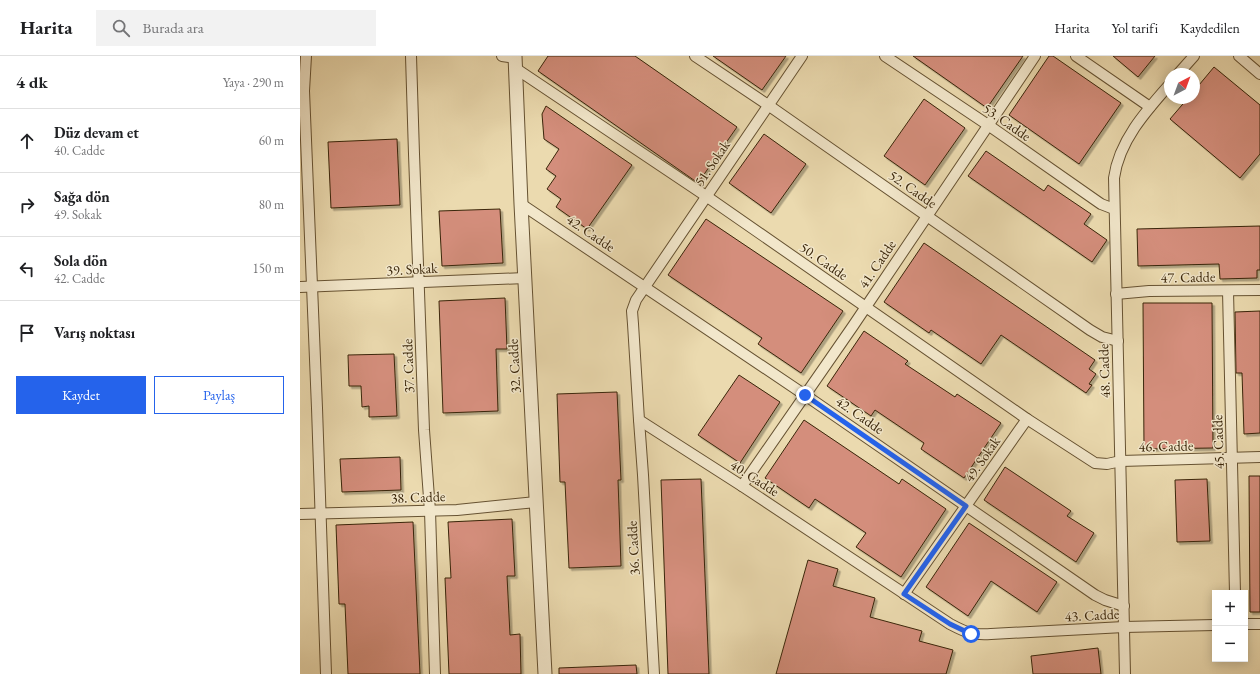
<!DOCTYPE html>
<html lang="tr">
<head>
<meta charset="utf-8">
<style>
	body { margin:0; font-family:"EB Garamond",serif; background:#f2f2f2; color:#202124 }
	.controls { position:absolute; right:12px; bottom:12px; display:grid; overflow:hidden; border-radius:0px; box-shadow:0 2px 10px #0003 }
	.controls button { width:36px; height:36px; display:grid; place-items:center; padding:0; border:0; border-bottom:1px solid #e0e0e0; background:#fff; color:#202124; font:20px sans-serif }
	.compass { position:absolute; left:864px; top:12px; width:36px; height:36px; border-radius:50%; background:#fff; box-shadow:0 2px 10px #0003; rotate:41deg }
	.stop { position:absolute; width:12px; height:12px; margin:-9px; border:3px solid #2563eb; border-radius:50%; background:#fff }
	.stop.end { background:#2563eb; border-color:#fff; box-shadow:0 1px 4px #0008 }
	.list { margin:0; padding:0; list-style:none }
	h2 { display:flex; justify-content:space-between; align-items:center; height:52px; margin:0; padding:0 16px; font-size:17px }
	h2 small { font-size:13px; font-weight:400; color:#757577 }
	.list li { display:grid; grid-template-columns:26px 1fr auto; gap:12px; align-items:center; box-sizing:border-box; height:64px; padding:0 16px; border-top:1px solid #e0e0e0 }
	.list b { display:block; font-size:15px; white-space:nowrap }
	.list p { margin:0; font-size:13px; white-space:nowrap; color:#757577 }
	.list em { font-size:13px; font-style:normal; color:#757577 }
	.actions { display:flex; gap:8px; padding:12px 16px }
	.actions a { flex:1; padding:9px 0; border:1px solid #2563eb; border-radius:0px; text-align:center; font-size:14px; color:#2563eb }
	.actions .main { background:#2563eb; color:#fff }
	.icon { flex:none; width:22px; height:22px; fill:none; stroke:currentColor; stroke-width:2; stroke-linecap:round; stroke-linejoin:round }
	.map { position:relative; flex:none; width:960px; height:618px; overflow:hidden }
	header { display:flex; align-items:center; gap:24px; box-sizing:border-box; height:56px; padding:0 20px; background:#fff; border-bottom:1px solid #e0e0e0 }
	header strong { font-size:19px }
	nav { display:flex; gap:22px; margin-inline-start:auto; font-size:14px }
	.search { width:280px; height:36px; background:#f2f2f2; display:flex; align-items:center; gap:10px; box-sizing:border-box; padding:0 14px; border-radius:0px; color:#757577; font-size:15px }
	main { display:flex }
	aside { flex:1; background:#fff }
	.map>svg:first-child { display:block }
	.building { fill:#d48e7c; stroke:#392509; filter:url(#shadow) }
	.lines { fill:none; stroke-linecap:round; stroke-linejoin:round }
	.minor-casing { stroke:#665232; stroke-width:12 }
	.tertiary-casing { stroke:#665232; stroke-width:15 }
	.minor { stroke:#f2e7cb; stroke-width:10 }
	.tertiary { stroke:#f2e7cb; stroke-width:13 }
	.route { stroke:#2563eb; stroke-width:5 }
	.labels { text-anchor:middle; stroke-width:3; stroke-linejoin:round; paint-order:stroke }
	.street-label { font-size:14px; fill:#392509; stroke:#f2e7cb }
</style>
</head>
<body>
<header>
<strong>Harita</strong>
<div class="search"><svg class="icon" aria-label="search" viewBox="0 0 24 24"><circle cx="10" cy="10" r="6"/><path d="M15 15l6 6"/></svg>Burada ara</div>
<nav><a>Harita</a><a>Yol tarifi</a><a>Kaydedilen</a></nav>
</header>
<main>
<aside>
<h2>4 dk<small>Yaya · 290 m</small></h2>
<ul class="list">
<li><svg class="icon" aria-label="ahead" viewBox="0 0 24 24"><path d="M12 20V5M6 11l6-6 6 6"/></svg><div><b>Düz devam et</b><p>40. Cadde</p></div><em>60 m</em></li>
<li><svg class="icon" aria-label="right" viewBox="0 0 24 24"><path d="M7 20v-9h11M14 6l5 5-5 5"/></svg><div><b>Sağa dön</b><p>49. Sokak</p></div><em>80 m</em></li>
<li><svg class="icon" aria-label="left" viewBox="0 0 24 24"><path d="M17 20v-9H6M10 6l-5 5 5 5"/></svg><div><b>Sola dön</b><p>42. Cadde</p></div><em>150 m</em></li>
<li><svg class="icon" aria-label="arrive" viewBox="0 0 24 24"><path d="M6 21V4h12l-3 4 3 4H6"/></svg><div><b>Varış noktası</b></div></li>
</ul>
<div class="actions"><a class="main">Kaydet</a><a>Paylaş</a></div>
</aside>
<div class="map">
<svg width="960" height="618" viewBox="0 0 960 618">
	<defs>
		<filter id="shadow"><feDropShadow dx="2.5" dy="2.5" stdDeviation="0" flood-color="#0004"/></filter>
	</defs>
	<rect width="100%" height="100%" fill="#ebdaaf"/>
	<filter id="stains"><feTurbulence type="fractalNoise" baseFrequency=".005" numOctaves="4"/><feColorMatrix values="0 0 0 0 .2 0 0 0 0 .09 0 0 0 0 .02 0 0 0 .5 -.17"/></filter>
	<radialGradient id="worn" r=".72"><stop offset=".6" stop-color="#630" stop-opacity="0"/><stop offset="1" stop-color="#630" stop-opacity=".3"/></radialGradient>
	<g class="building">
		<path d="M248,0H335L437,71L398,127L238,15Z"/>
		<path d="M413,0H486L462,34Z"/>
		<path d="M613,0H723L687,52Z"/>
		<path d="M749,0H753L821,47L779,108L709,59Z"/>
		<path d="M813,0H855L838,21Z"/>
		<path d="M914,11L960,49V98L940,122L870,63L888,42H894V35Z"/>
		<path d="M624,43L665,72L625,129L584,100Z"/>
		<path d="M246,50L332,109L287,173L256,151L261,143L247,133L256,120L246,113L259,93L244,83L242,58Z"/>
		<path d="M464,78L506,108L471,157L429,127Z"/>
		<path d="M97,83L100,149L31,152L28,86Z"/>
		<path d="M686,95L744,135L748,129L791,158L784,168L807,184L792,206L668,120Z"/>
		<path d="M200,153L203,207L142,210L139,155Z"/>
		<path d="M406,163L543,255L501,317L458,288L462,282L368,219Z"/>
		<path d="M960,170V214H957V222L920,223L919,208L838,210L837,173Z"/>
		<path d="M624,187L795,304L789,313L796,318L789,328L792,329L786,337L701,279L681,308L631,274L629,277L584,246Z"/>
		<path d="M205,242L207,293H196L198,355L143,357L139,245Z"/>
		<path d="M843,247H912L913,392L844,393Z"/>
		<path d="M960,255V377L944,378L942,317H936L935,256Z"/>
		<path d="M564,275L608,305L605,308L655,341L657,338L701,367L664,422L621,393L624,387L575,354L571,360L527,330Z"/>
		<path d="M94,298L97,360L69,361V350L62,351L61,330H49L48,299Z"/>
		<path d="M439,319L480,346L440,407L398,379Z"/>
		<path d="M317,336L321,424H318L321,510L269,512L265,426H260L257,338Z"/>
		<path d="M504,364L599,428L602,423L646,453L601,521L556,491L566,477L515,443L509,452L465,422Z"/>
		<path d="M100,401L101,434L42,436L40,403Z"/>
		<path d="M705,411L771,455L767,460L794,477L776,506L684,444Z"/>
		<path d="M949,420H960V556H950Z"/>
		<path d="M401,423L409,618H368L361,424Z"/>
		<path d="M907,423L910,485L877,486L875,424Z"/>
		<path d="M212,463L215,520H207L210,579L220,578L221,618H149L145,522H151L148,466Z"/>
		<path d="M113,466L120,618H48L45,548H39L36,469Z"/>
		<path d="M669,467L757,526L737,556L691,525L668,560L626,531Z"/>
		<path d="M508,504L538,513L533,530L575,542L570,561L622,575L619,585L653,594L646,618H476Z"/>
		<path d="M798,592L801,618H733L731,600Z"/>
		<path d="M336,609L337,618H259V612Z"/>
	</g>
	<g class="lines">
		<g class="minor-casing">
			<g id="minor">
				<path d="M6,0L4,35L17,352L26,618"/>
				<path d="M111,0L114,98L124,374L130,455L135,618"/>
				<path d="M202,0L215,2"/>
				<path d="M395,0L468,49L790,274L802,281L818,285"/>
				<path d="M502,0L336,244L332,255L333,268L339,364L442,430L650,568C667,577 672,579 691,578L824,571L915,569"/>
				<path d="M585,0L688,69L801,148L814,153"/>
				<path d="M776,0L850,51"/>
				<path d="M939,0L960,18"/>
				<path d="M215,12L406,140L727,363L795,407L807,408L821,405L960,401"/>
				<path d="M878,18L894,0"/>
				<path d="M221,148L505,339L795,539L805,544L824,550"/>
				<path d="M0,231L225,222"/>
				<path d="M928,235L935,537"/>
				<path d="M816,238L849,235L960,234"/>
				<path d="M339,364L343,419L354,618"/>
				<path d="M442,430L553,270L735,0"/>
				<path d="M0,458L157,454L236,446"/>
				<path d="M604,538L727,363"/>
				<path d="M945,568H960"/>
				<path d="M825,618L814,122C819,85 846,55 870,28"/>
			</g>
		</g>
		<g class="tertiary-casing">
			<path id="tertiary" d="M215,0L221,148L245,618"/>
		</g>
		<use href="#minor" class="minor"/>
		<use href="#tertiary" class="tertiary"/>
	</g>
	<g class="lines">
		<path class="route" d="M505,339L666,450L604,538L650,568L671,578"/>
	</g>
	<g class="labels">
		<g class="street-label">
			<text transform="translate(707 66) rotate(35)" y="5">53. Cadde</text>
			<text transform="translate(412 107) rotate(-56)" y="5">51. Sokak</text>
			<text transform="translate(613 133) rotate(35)" y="5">52. Cadde</text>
			<text transform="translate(291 177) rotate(34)" y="5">42. Cadde</text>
			<text transform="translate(524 205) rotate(35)" y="5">50. Cadde</text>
			<text transform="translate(577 208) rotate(-56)" y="5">41. Cadde</text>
			<text transform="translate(112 213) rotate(-3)" y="5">39. Sokak</text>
			<text transform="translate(888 221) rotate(-1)" y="5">47. Cadde</text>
			<text transform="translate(108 310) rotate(-92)" y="5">37. Cadde</text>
			<text transform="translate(214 310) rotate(-93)" y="5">32. Cadde</text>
			<text transform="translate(804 315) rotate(-92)" y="5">48. Cadde</text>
			<text transform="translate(560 359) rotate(35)" y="5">42. Cadde</text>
			<text transform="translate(918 386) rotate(-92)" y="5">45. Cadde</text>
			<text transform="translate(866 390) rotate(-1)" y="5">46. Cadde</text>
			<text transform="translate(682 403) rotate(-55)" y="5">49. Sokak</text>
			<text transform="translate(455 422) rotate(33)" y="5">40. Cadde</text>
			<text transform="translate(118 441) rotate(-2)" y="5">38. Cadde</text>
			<text transform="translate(333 492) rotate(-93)" y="5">36. Cadde</text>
			<text transform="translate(792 559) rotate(-3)" y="5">43. Cadde</text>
		</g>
	</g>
	<rect width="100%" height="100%" filter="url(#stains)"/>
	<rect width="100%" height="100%" fill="url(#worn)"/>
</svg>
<div class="controls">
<button>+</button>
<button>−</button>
</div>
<svg class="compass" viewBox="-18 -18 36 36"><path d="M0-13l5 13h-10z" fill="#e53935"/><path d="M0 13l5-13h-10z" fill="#757577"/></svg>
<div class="stop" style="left:671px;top:578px"></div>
<div class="stop end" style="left:505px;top:339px"></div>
</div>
</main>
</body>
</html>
